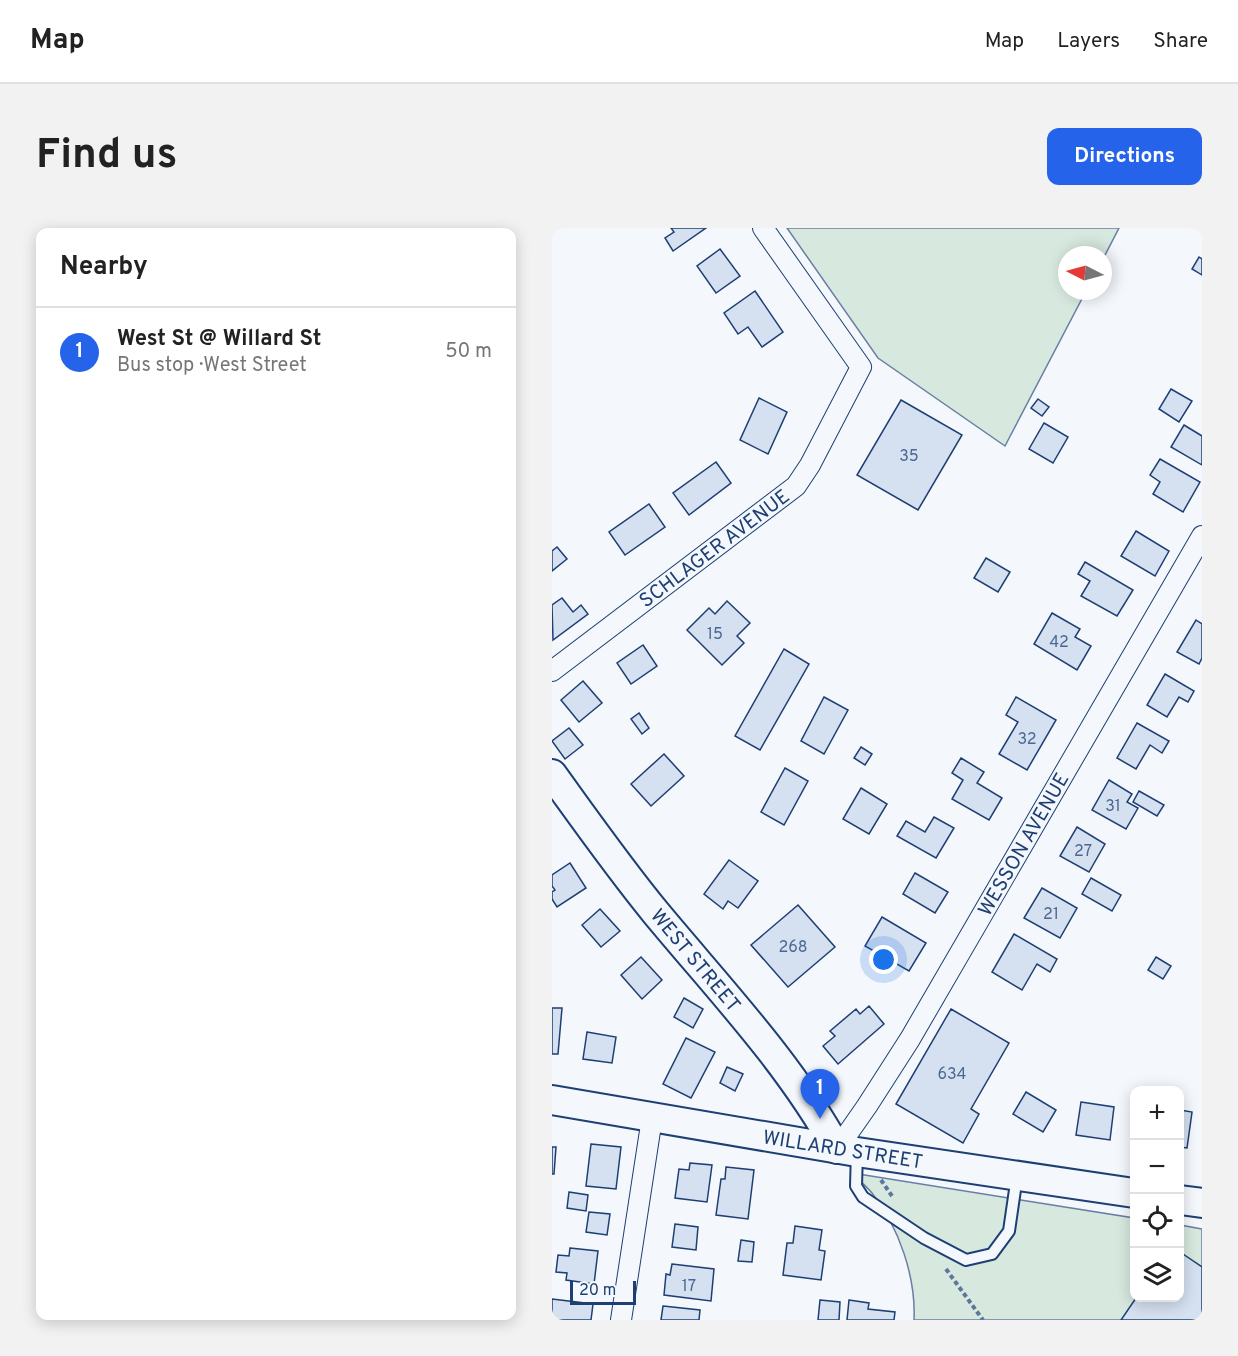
<!DOCTYPE html>
<html lang="en">
<head>
<meta charset="utf-8">
<style>
	body { margin:0; font-family:Overpass,sans-serif; background:#f2f2f2; color:#222 }
	.controls { position:absolute; right:18px; bottom:18px; display:grid; overflow:hidden; border-radius:12px; box-shadow:0 3px 15px #0003 }
	.controls button { width:54px; height:54px; display:grid; place-items:center; padding:0; border:0; border-bottom:2px solid #e0e0e0; background:#fff; color:#222; font:30px sans-serif }
	.compass { position:absolute; left:506px; top:18px; width:54px; height:54px; border-radius:50%; background:#fff; box-shadow:0 3px 15px #0003; rotate:276deg }
	.scale { position:absolute; left:18px; bottom:15px; width:66px; box-sizing:border-box; padding-left:6px; border:3px solid #1d3f73; border-top:0; font-size:16px; line-height:21px; white-space:nowrap; color:#1d3f73; -webkit-text-stroke:4px #f4f7fb; paint-order:stroke }
	.you { position:absolute; left:332px; top:732px; width:21px; height:21px; margin:-15px; border:4px solid #fff; border-radius:50%; background:#1a73e8; box-shadow:0 0 0 9px #1a73e833 }
	.badge { display:grid; place-items:center; width:39px; height:39px; border-radius:50%; background:#2563eb; color:#fff; font-size:20px; font-weight:700 }
	.pin { position:absolute; translate:-50% -50px; filter:drop-shadow(0 2px 3px #0008) }
	.pin::after { content:''; position:absolute; top:32px; width:21px; height:18px; background:inherit; clip-path:polygon(0 0,100% 0,50% 100%) }
	.list { margin:0; padding:0; list-style:none }
	h2 { display:flex; justify-content:space-between; align-items:center; height:78px; margin:0; padding:0 24px; font-size:26px }
	h2 small { font-size:20px; font-weight:400; color:#767676 }
	.list li { display:grid; grid-template-columns:39px 1fr auto; gap:18px; align-items:center; box-sizing:border-box; height:90px; padding:0 24px; border-top:2px solid #e0e0e0 }
	.list b { display:block; font-size:22px; white-space:nowrap }
	.list p { margin:0; font-size:20px; white-space:nowrap; color:#767676 }
	.list em { font-size:20px; font-style:normal; color:#767676 }
	.icon { flex:none; width:33px; height:33px; fill:none; stroke:currentColor; stroke-width:2; stroke-linecap:round; stroke-linejoin:round }
	.map { position:relative; flex:none; width:650px; height:1092px; overflow:hidden; border-radius:12px }
	header { display:flex; align-items:center; gap:36px; box-sizing:border-box; height:84px; padding:0 30px; background:#fff; border-bottom:2px solid #e0e0e0 }
	header strong { font-size:28px }
	nav { display:flex; gap:33px; margin-inline-start:auto; font-size:21px }
	.intro { display:flex; align-items:center; justify-content:space-between; box-sizing:border-box; height:144px; padding:0 36px }
	h1 { margin:0; font-size:42px }
	.button { padding:15px 27px; border-radius:12px; background:#2563eb; color:#fff; font-size:21px; font-weight:700 }
	main { display:flex; gap:36px; padding:0 36px }
	aside { flex:1; background:#fff; border-radius:12px; box-shadow:0 3px 15px #0003 }
	.map>svg:first-child { display:block }
	.green { fill:#d7e8df; stroke:#687fa3; stroke-width:1.5 }
	.building { fill:#d5e0f0; stroke:#1d3f73; stroke-width:1.5 }
	.lines { fill:none; stroke-linecap:round; stroke-linejoin:round }
	.lane-casing { stroke:#1d3f73; stroke-width:14 }
	.street-casing { stroke:#1d3f73; stroke-width:22 }
	.secondary-casing { stroke:#1d3f73; stroke-width:32 }
	.path { stroke:#5e769c; stroke-width:4; stroke-dasharray:4.5 3; stroke-linecap:butt }
	.lane { stroke:#f4f7fb; stroke-width:10 }
	.street { stroke:#f4f7fb; stroke-width:20 }
	.secondary { stroke:#f4f7fb; stroke-width:28 }
	.labels { text-anchor:middle; stroke-width:4.5; stroke-linejoin:round; paint-order:stroke }
	.number-label { font-size:16px; fill:#4b6792 }
	.street-label { font-size:20px; fill:#1d3f73; stroke:#f4f7fb }
</style>
</head>
<body>
<header>
<strong>Map</strong>
<nav><a>Map</a><a>Layers</a><a>Share</a></nav>
</header>
<div class="intro"><h1>Find us</h1><a class="button">Directions</a></div>
<main>
<aside>
<h2>Nearby<small></small></h2>
<ul class="list">
<li><span class="badge">1</span><div><b>West St @ Willard St</b><p>Bus stop · West Street</p></div><em>50 m</em></li>
</ul>
</aside>
<div class="map">
<svg width="650" height="1092" viewBox="0 0 650 1092">
	<rect width="100%" height="100%" fill="#f4f7fb"/>
	<g class="green">
		<path d="M235,0H567L551,31V27H515V63H534L453,218L326,130Z"/>
		<path d="M300,945L582,990V1070H628V997L650,1001V1092H362C364,1049 347,999 320,965C314,958 307,952 300,945Z"/>
	</g>
	<g class="building">
		<path d="M119,0H154L121,23L113,10L122,4Z"/>
		<path d="M168,21L188,48L164,65L145,38Z"/>
		<path d="M647,29L650,31V47L640,41Z"/>
		<path d="M203,63L231,104L210,119L196,99L186,106L172,85Z"/>
		<path d="M619,161L640,173L627,194L607,181Z"/>
		<path d="M207,170L235,184L216,226L188,212Z"/>
		<path d="M486,171L497,179L490,188L479,180Z"/>
		<path d="M349,172L410,207L366,282L305,247Z"/>
		<path d="M492,195L516,209L501,235L477,221Z"/>
		<path d="M632,197L650,208V237L619,219Z"/>
		<path d="M608,231L648,254L631,284L601,266L608,254L598,247Z"/>
		<path d="M164,234L179,255L137,287L121,265Z"/>
		<path d="M97,276L113,299L73,327L57,304Z"/>
		<path d="M584,303L617,323L603,348L569,328Z"/>
		<path d="M5,319L15,331L0,343V323Z"/>
		<path d="M434,330L458,344L446,364L422,350Z"/>
		<path d="M533,334L581,362L565,388L529,368L538,353L526,346Z"/>
		<path d="M10,370L21,384L29,377L36,386L1,412L0,377Z"/>
		<path d="M175,373L198,395L185,408L192,415L170,437L135,402L157,380L163,386Z"/>
		<path d="M500,385L528,401L523,409L539,418L525,442L482,416Z"/>
		<path d="M644,392L650,396V430L647,436L625,424Z"/>
		<path d="M91,417L105,438L79,456L65,435Z"/>
		<path d="M232,421L257,436L208,522L183,508Z"/>
		<path d="M613,446L642,463L636,474L627,469L615,489L595,477Z"/>
		<path d="M31,453L50,475L27,494L9,472Z"/>
		<path d="M272,469L296,482L272,526L249,513Z"/>
		<path d="M464,469L504,492L475,542L447,526L466,494L454,487Z"/>
		<path d="M87,485L97,500L90,506L79,491Z"/>
		<path d="M585,495L617,513L610,525L598,517L584,541L565,530Z"/>
		<path d="M17,500L31,517L13,531L0,513Z"/>
		<path d="M309,519L320,526L313,537L302,530Z"/>
		<path d="M112,526L132,548L99,578L79,556Z"/>
		<path d="M409,530L432,544L425,555L450,570L437,592L400,571L411,552L400,545Z"/>
		<path d="M233,540L256,553L232,597L209,584Z"/>
		<path d="M557,552L580,566L575,574L586,580L574,601L540,582Z"/>
		<path d="M309,560L335,576L317,606L291,591Z"/>
		<path d="M587,563L612,577L605,588L581,574Z"/>
		<path d="M382,589L402,600L384,630L345,608L354,593L373,604Z"/>
		<path d="M525,599L553,616L537,644L508,628Z"/>
		<path d="M177,632L206,653L186,680L176,673L171,681L152,666Z"/>
		<path d="M18,635L34,660L5,679L0,671V664L3,662L0,658V647Z"/>
		<path d="M363,645L396,664L383,685L351,666Z"/>
		<path d="M539,650L569,667L560,683L530,666Z"/>
		<path d="M490,660L525,680L508,710L472,690Z"/>
		<path d="M246,677L283,719L236,759L199,717Z"/>
		<path d="M48,681L68,703L49,719L30,697Z"/>
		<path d="M330,689L374,715L357,743L313,718Z"/>
		<path d="M462,706L505,731L498,744L485,736L470,762L440,744Z"/>
		<path d="M89,729L110,752L90,771L69,747Z"/>
		<path d="M604,729L619,738L611,751L596,742Z"/>
		<path d="M132,770L151,781L141,800L122,789Z"/>
		<path d="M317,778L332,796L286,836L271,818L283,808L278,803L304,781L308,786Z"/>
		<path d="M0,780H10L6,826H0Z"/>
		<path d="M399,781L457,815L419,881L427,886L411,915L344,876Z"/>
		<path d="M35,804L64,809L60,835L31,831Z"/>
		<path d="M134,810L163,824L139,870L111,856Z"/>
		<path d="M175,839L191,846L183,863L168,855Z"/>
		<path d="M474,864L504,882L491,904L461,886Z"/>
		<path d="M529,874L562,879L558,912L524,907Z"/>
		<path d="M628,882L640,884L635,920L628,919Z"/>
		<path d="M39,916L69,919L64,961L34,958Z"/>
		<path d="M0,919H4L2,946H0Z"/>
		<path d="M138,935L160,937L155,974L123,970L127,941L137,942Z"/>
		<path d="M174,939L202,942L196,991L164,987L169,951H173Z"/>
		<path d="M17,964L36,967L34,983L15,980Z"/>
		<path d="M37,984L58,986L55,1007L34,1004Z"/>
		<path d="M123,996L146,999L144,1022L120,1019Z"/>
		<path d="M243,998L270,1002L267,1022L273,1023L269,1052L231,1047L235,1015H241Z"/>
		<path d="M189,1012L202,1014L200,1034L186,1033Z"/>
		<path d="M18,1020L46,1023L42,1056L14,1052L15,1045L4,1044L6,1027L17,1028Z"/>
		<path d="M628,1024L650,1039V1092H569L584,1070H628Z"/>
		<path d="M120,1036L162,1041L159,1073L112,1067L114,1046L118,1047Z"/>
		<path d="M0,1071L41,1076L39,1092H0Z"/>
		<path d="M268,1072L288,1074L287,1092H266Z"/>
		<path d="M297,1072L317,1075L316,1081L343,1084L342,1092H295Z"/>
		<path d="M111,1078L148,1082L147,1092H109Z"/>
	</g>
	<g class="lines">
		<g class="lane-casing">
			<path id="lane" d="M305,924L304,958L311,969L372,1010L414,1032L440,1026L457,1003L465,948"/>
		</g>
		<g class="street-casing">
			<g id="street">
				<path d="M0,443L244,258L258,237L309,139L211,0"/>
				<path d="M285,921L315,878L358,811L650,308"/>
				<path d="M69,1092L100,890"/>
			</g>
		</g>
		<g class="secondary-casing">
			<g id="secondary">
				<path d="M0,546C34,593 67,640 104,685C167,761 237,834 285,921"/>
				<path d="M0,872L305,924L582,965"/>
				<path d="M628,972L650,975"/>
			</g>
		</g>
		<g class="path">
			<path d="M329,952L340,968"/>
			<path d="M394,1041L431,1092"/>
		</g>
		<use href="#lane" class="lane"/>
		<use href="#street" class="street"/>
		<use href="#secondary" class="secondary"/>
	</g>
	<g class="labels">
		<g class="number-label">
			<text x="357" y="233">35</text>
			<text x="163" y="411">15</text>
			<text x="507" y="419">42</text>
			<text x="475" y="516">32</text>
			<text x="561" y="583">31</text>
			<text x="531" y="628">27</text>
			<text x="499" y="691">21</text>
			<text x="241" y="724">268</text>
			<text x="400" y="851">634</text>
			<text x="137" y="1063">17</text>
		</g>
		<g class="street-label">
			<text transform="translate(162 320) rotate(-37)" y="7">SCHLAGER AVENUE</text>
			<text transform="translate(471 616) rotate(-60)" y="7">WESSON AVENUE</text>
			<text transform="translate(144 732) rotate(50)" y="7">WEST STREET</text>
			<text transform="translate(291 921) rotate(9)" y="7">WILLARD STREET</text>
		</g>
	</g>
</svg>
<div class="controls">
<button>+</button>
<button>−</button>
<button><svg class="icon" aria-label="locate" viewBox="0 0 24 24"><circle cx="12" cy="12" r="6"/><path d="M12 2v4M12 18v4M2 12h4M18 12h4"/></svg></button>
<button><svg class="icon" aria-label="layers" viewBox="0 0 24 24"><path d="M12 4l9 5-9 5-9-5zM3 14l9 5 9-5"/></svg></button>
</div>
<svg class="compass" viewBox="-18 -18 36 36"><path d="M0-13l5 13h-10z" fill="#e53935"/><path d="M0 13l5-13h-10z" fill="#767676"/></svg>
<div class="scale">20 m</div>
<div class="you"></div>
<div class="pin badge" style="left:268px;top:891px">1</div>
</div>
</main>
</body>
</html>
